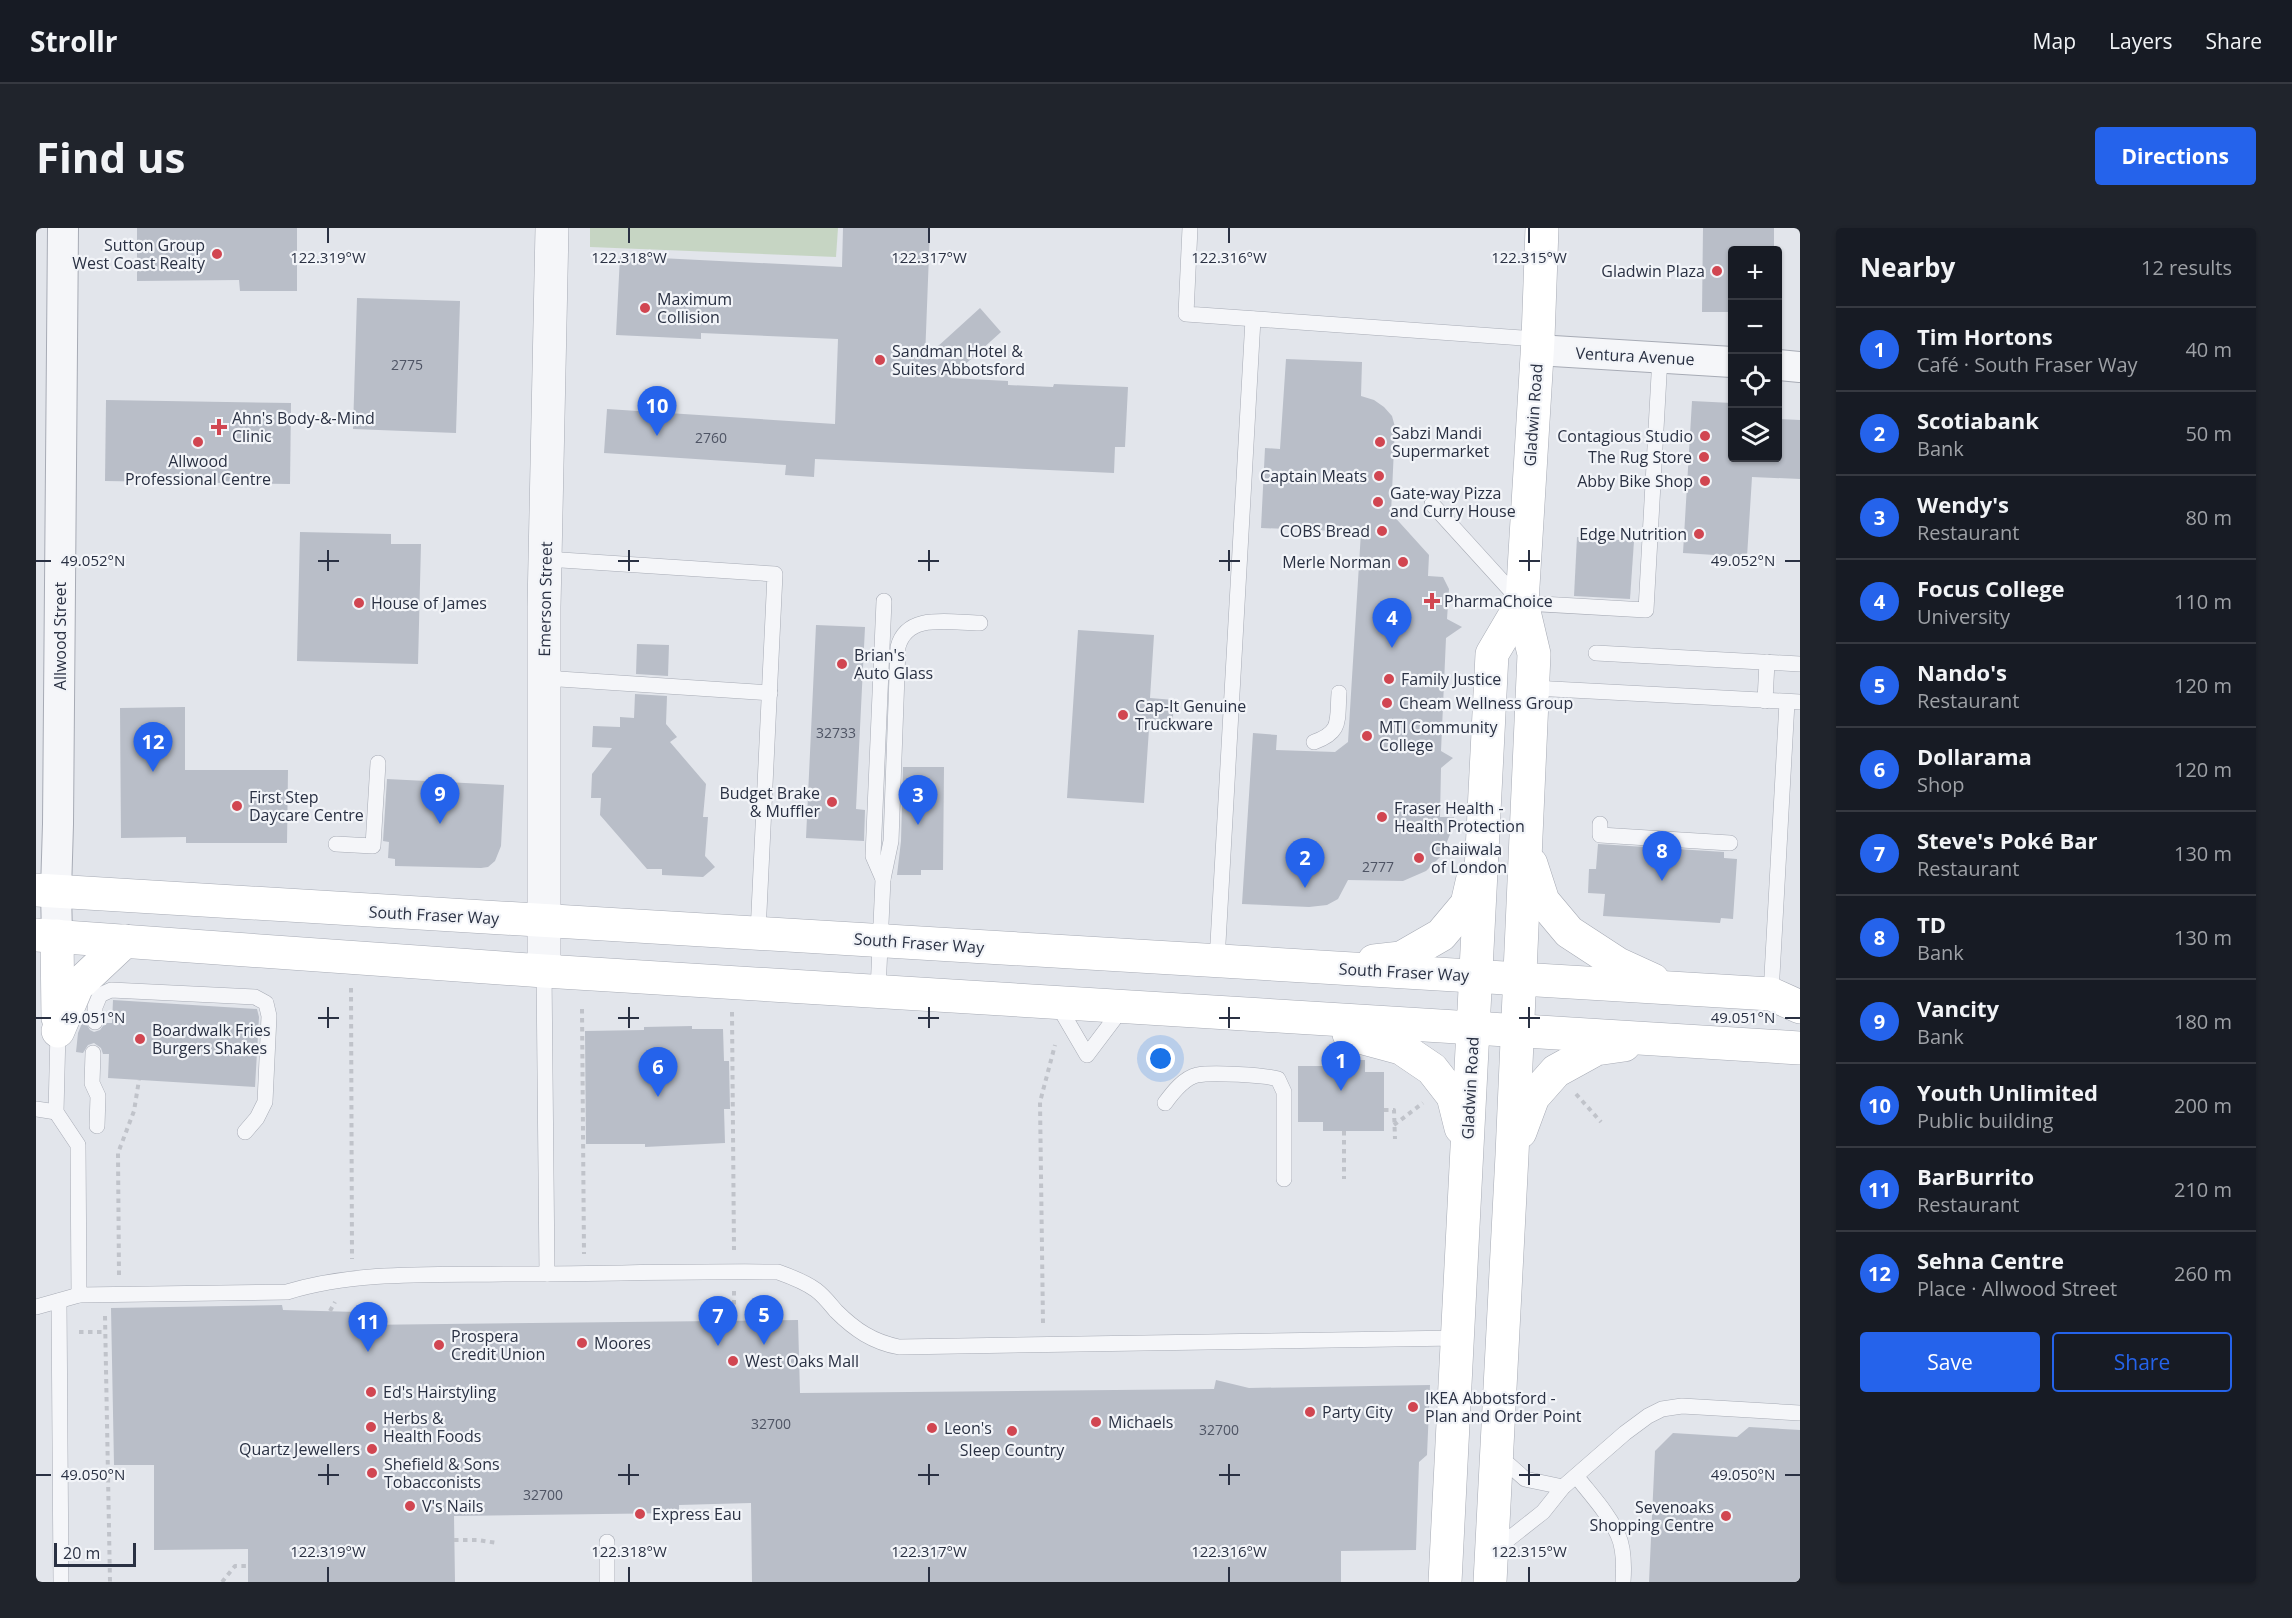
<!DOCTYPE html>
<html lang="en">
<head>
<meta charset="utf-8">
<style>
	body { margin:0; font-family:"Open Sans",sans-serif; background:#20242c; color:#f1f3f6 }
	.controls { position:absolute; right:18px; top:18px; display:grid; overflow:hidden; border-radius:6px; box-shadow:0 2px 4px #0004 }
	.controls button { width:54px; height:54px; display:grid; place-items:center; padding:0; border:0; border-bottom:2px solid #363941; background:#171b24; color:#f1f3f6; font:30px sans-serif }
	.scale { position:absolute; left:18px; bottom:15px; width:82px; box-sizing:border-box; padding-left:6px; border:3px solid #2a3143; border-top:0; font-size:16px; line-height:21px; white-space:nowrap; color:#2a3143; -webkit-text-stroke:4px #f2f4f8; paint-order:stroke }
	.you { position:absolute; left:1125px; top:831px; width:21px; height:21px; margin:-15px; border:4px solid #fff; border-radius:50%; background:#1a73e8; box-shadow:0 0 0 9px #1a73e833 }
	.badge { display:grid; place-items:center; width:39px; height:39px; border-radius:50%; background:#2563eb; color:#fff; font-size:20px; font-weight:700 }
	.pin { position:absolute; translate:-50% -50px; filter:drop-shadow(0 2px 3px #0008) }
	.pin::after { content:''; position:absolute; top:32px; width:21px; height:18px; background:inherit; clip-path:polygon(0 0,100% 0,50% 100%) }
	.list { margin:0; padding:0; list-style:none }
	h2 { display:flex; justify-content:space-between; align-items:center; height:78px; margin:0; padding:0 24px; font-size:26px }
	h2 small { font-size:20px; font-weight:400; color:#9ea1a6 }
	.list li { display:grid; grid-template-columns:39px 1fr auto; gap:18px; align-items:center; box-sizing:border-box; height:84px; padding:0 24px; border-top:2px solid #363941 }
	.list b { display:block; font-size:22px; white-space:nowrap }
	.list p { margin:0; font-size:20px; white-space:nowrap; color:#9ea1a6 }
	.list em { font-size:20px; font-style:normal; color:#9ea1a6 }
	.actions { display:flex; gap:12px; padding:18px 24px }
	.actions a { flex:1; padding:14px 0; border:2px solid #2563eb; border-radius:6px; text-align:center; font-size:21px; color:#2563eb }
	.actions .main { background:#2563eb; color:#fff }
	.icon { flex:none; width:33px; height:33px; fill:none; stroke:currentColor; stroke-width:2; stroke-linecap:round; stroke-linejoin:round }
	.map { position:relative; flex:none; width:1764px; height:1354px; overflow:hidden; border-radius:6px }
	header { display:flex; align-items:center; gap:36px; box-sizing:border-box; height:84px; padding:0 30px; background:#171b24; border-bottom:2px solid #363941 }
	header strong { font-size:28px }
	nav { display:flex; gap:33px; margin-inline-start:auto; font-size:21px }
	.intro { display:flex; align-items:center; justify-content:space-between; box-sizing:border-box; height:144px; padding:0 36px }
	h1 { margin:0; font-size:42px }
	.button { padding:15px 27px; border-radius:6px; background:#2563eb; color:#fff; font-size:21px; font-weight:700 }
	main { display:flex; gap:36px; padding:0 36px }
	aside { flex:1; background:#171b24; border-radius:6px; box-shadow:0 2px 4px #0004 }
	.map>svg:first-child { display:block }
	.green { fill:#c6d5c3 }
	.building { fill:#b9bec8 }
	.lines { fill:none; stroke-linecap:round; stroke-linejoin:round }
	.service-casing { stroke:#a7abb5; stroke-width:16 }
	.minor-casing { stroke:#a7abb5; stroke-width:32 }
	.tertiary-casing { stroke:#a7abb5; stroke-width:34 }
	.secondary-casing { stroke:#a7abb5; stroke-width:34 }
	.path { stroke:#c0c3ca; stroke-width:4; stroke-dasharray:4.5 4.5; stroke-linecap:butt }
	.service { stroke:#f5f6f9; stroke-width:15 }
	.minor { stroke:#f5f6f9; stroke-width:30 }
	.tertiary { stroke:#f5f6f9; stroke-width:33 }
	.secondary { stroke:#fff; stroke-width:33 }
	.ticks { fill:none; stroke:#2a3143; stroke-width:2 }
	.poi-dot { fill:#d14651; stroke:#f2f4f8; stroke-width:2 }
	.labels { text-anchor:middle; stroke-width:4.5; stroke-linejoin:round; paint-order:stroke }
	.number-label { font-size:14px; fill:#4e5464 }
	.poi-label { font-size:16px; fill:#2a3143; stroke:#f2f4f8; text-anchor:start }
	.street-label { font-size:16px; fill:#2a3143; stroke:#f2f4f8 }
	.ticks-label { font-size:15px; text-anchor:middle; fill:#2a3143; stroke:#f2f4f8; stroke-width:4.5; stroke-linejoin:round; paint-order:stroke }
</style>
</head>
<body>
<header>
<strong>Strollr</strong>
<nav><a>Map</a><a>Layers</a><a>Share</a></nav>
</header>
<div class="intro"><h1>Find us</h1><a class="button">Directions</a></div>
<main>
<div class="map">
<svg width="1764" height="1354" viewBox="0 0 1764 1354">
	<rect width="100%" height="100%" fill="#e2e5eb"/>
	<path class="green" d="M554,0H802L800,29L554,19Z"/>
	<g class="building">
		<path d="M101,0H261V63H204L203,52L101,53Z"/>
		<path d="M807,0H894L889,130L944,80L965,104L914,150L972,153V157L1017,159L1018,156L1092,159L1089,219H1079L1078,245L779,231L778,249L749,247L750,237L568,225L571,181L799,196L802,111L665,105V111L580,107L584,28L806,39Z"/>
		<path d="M1667,0H1738V22H1696V77H1692V84H1666Z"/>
		<path d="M321,70L424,73L420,205L317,201Z"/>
		<path d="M1250,131L1326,134L1325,168L1338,172L1348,179L1356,188L1359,199L1355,285L1393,327L1392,348L1407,349L1413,361L1411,391L1426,399L1410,410L1405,523L1417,530L1405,540L1404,589H1418L1415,604L1405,628L1390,643L1367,653L1312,652L1302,671L1291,677L1273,679L1206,676L1217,505L1241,507L1240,522L1299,524L1312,514L1325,304L1225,300L1229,220L1244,221Z"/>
		<path d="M70,172L255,175L254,256L69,253Z"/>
		<path d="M1656,173L1696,175V230H1742V191L1764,192V251L1716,249L1711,329L1647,325Z"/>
		<path d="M264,304L355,306V316H385L382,436L261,433Z"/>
		<path d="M1541,309L1598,313L1594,371L1538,368Z"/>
		<path d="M780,397L829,399L820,581L829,582L828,613L770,610Z"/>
		<path d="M1042,402L1118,407L1114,470L1138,472L1136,503L1113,501L1108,575L1031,570Z"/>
		<path d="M601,416L633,417L632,448L600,446Z"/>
		<path d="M599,466L631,468L630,496L641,509L634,514L670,556L667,589H672L669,628L679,639L667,649L626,647V641H611L564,587L565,570H555L556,546L576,520L556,519L557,498L584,499V489L598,490Z"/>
		<path d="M149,479V542H252L251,615H150V609L85,610L84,480Z"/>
		<path d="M867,539H908L907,642H885V647H861L865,613Z"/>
		<path d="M351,551L468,557L465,618L459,633L452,639L445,640L359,638V631L352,630L353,614L347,613Z"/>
		<path d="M1562,616L1688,624V630L1701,631L1697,691L1685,690L1684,695L1567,688L1569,666L1552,665L1553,641H1560Z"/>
		<path d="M77,772L221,781L223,789L219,859L72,850L73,826H67L65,820L58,815L52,817L47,825L40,824L42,805L47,793H49L54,802L58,804L64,802L69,795H76Z"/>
		<path d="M656,798V801H687L688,833H693L694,881H688L689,915L609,919V916H550L549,803L608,802V799Z"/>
		<path d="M1290,832H1329V844H1348V903H1287V894H1262V838H1290Z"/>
		<path d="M246,1077L247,1082L322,1084L323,1097L762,1092L764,1165L1178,1161L1180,1152L1213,1160L1394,1157L1391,1227L1383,1234L1380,1322L1305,1323V1354H716L715,1275L643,1277V1285L418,1288L419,1354H212V1321L118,1322V1237H78L75,1080Z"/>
		<path d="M1713,1199L1764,1202V1354H1613L1619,1223L1637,1205L1701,1209Z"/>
	</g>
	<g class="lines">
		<g class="service-casing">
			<g id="service">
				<path d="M1154,0L1150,86L1502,111"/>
				<path d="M1396,276L1486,375L1610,382L1624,129"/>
				<path d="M510,331L739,346L722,705"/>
				<path d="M1560,425L1764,436"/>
				<path d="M508,450L734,465"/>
				<path d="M1497,460L1764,474"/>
				<path d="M1729,473L1731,434"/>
				<path d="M1278,514C1306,504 1301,493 1303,465"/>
				<path d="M1564,596V607L1694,615"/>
				<path d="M300,616L337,618L342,535"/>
				<path d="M847,651L855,613L862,419C871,384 915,395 944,395"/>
				<path d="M1181,733L1217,91"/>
				<path d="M508,743L511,1046"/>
				<path d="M842,763L847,651L837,628L848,373"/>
				<path d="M1735,766L1751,474"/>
				<path d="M1020,774L1051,827L1088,778"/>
				<path d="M59,794V779L64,767L75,762L219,769L230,775L233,788L229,874L221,890L209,904"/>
				<path d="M22,803L20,884L42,917L43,1067"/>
				<path d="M57,825L56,855L62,868L61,898"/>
				<path d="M1129,875C1137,864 1148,850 1161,847C1176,844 1229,847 1242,851L1248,864V951"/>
				<path d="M0,881L20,884"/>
				<path d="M23,1073L25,1354"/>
				<path d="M0,1079L43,1067L251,1064C320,1043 396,1047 468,1046C560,1046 651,1043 742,1044C756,1049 769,1054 780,1062C788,1068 794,1076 800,1083C819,1102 837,1114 863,1119L1421,1110"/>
				<path d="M1462,1227L1489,1251L1527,1259"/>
				<path d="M1541,1249C1555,1267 1573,1286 1582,1307C1588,1320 1588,1340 1587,1354"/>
				<path d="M571,1314V1354"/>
				<path d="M1462,1327L1469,1314L1507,1284L1527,1259L1589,1205L1612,1188L1626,1181L1646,1178L1764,1185"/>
			</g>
		</g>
		<g class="minor-casing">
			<g id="minor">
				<path d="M1501,122L1696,134"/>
				<path d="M1742,137L1764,139"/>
				<path d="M21,708L20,663L22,596L27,0"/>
			</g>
		</g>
		<g class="tertiary-casing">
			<path id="tertiary" d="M508,743V379L516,0"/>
		</g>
		<g class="secondary-casing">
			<g id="secondary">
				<path d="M1495,636L1507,673L1533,704L1582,736L1617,752"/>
				<path d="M0,662L1735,766L1764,779"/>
				<path d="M0,707L508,743L1764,820"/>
				<path d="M21,708L22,790"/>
				<path d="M1338,733L1365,730L1405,707L1431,676L1437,650"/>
				<path d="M22,803L41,758L89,713"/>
				<path d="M1313,806L1365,820L1396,841L1417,868L1425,900"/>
				<path d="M1484,904L1497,869L1520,843L1560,821L1588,817"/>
				<path d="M1409,1354L1456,426L1486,375"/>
				<path d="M1454,1354L1476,927L1498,426L1486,375L1502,111L1506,0"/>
			</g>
		</g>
		<g class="path">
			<path d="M315,760L316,1031"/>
			<path d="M546,781L548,1026"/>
			<path d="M696,784L698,1022"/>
			<path d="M1540,866L1565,894"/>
			<path d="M1348,882H1358L1359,911"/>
			<path d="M1358,897L1387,875"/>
			<path d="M1308,903V951"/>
			<path d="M83,1047L82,925L98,883L103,852"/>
			<path d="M698,1063V1086"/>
			<path d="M294,1083L299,1074"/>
			<path d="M69,1088L74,1354"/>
			<path d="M1007,1095L1004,874L1019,817"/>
			<path d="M43,1104H69"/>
			<path d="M418,1312H442L461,1315"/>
			<path d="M186,1354L199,1338H212"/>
		</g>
		<use href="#service" class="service"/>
		<use href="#minor" class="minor"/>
		<use href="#tertiary" class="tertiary"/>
		<use href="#secondary" class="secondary"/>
	</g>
	<path class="ticks" d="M292,0V15M593,0V15M893,0V15M1193,0V15M1493,0V15M292,322V343M593,322V343M893,322V343M1193,322V343M1493,322V343M0,333H15M282,333H303M582,333H603M882,333H903M1183,333H1204M1483,333H1504M1749,333H1764M292,779V800M593,779V800M893,779V800M1193,779V800M1493,779V800M0,790H15M282,790H303M582,790H603M882,790H903M1183,790H1204M1483,790H1504M1749,790H1764M292,1236V1257M593,1236V1257M893,1236V1257M1193,1236V1257M1493,1236V1257M0,1247H15M282,1247H303M582,1247H603M882,1247H903M1183,1247H1204M1483,1247H1504M1749,1247H1764M292,1339V1354M593,1339V1354M893,1339V1354M1193,1339V1354M1493,1339V1354"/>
	<g class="poi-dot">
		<circle cx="181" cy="26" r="6"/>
		<circle cx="1681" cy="43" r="6"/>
		<circle cx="609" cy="80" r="6"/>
		<circle cx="844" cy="132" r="6"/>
		<path d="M180 190h6v6h6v6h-6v6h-6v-6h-6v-6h6z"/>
		<circle cx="1669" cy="208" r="6"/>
		<circle cx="162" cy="214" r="6"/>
		<circle cx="1344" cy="214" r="6"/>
		<circle cx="1668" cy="229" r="6"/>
		<circle cx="1343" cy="248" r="6"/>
		<circle cx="1669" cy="253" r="6"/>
		<circle cx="1342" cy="274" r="6"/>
		<circle cx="1346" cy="303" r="6"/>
		<circle cx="1663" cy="306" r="6"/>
		<circle cx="1367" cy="334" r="6"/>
		<path d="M1393 364h6v6h6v6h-6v6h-6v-6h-6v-6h6z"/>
		<circle cx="323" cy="375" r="6"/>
		<circle cx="806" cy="436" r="6"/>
		<circle cx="1353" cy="451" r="6"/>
		<circle cx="1351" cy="475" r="6"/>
		<circle cx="1087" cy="487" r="6"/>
		<circle cx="1331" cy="508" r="6"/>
		<circle cx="796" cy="574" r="6"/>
		<circle cx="201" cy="578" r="6"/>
		<circle cx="1346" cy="589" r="6"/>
		<circle cx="1383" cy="630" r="6"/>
		<circle cx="104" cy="811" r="6"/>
		<circle cx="546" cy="1115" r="6"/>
		<circle cx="403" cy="1117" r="6"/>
		<circle cx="697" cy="1133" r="6"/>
		<circle cx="335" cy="1164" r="6"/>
		<circle cx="1377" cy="1179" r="6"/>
		<circle cx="1274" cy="1184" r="6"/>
		<circle cx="1060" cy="1194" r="6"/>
		<circle cx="335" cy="1199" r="6"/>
		<circle cx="896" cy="1200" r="6"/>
		<circle cx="976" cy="1203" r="6"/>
		<circle cx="336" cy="1221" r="6"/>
		<circle cx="336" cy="1245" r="6"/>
		<circle cx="374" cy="1278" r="6"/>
		<circle cx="604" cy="1286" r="6"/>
		<circle cx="1690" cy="1288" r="6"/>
	</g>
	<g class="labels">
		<g class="number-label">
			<text x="371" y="142">2775</text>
			<text x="675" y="215">2760</text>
			<text x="800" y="510">32733</text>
			<text x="1342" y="644">2777</text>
			<text x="735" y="1201">32700</text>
			<text x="1183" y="1207">32700</text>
			<text x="507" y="1272">32700</text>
		</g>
		<g class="poi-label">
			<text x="169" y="23" text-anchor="end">Sutton Group<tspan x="169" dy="18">West Coast Realty</tspan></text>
			<text x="1669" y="49" text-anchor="end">Gladwin Plaza</text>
			<text x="621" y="77">Maximum<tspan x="621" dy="18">Collision</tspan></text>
			<text x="856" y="129">Sandman Hotel &amp;<tspan x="856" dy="18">Suites Abbotsford</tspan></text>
			<text x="196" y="196">Ahn's Body-&amp;-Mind<tspan x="196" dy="18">Clinic</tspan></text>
			<text x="1356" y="211">Sabzi Mandi<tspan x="1356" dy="18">Supermarket</tspan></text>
			<text x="1657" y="214" text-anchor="end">Contagious Studio</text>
			<text x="1656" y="235" text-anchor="end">The Rug Store</text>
			<text x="162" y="239" text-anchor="middle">Allwood<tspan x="162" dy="18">Professional Centre</tspan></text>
			<text x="1331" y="254" text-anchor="end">Captain Meats</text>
			<text x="1657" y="259" text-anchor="end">Abby Bike Shop</text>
			<text x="1354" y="271">Gate-way Pizza<tspan x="1354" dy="18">and Curry House</tspan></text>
			<text x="1334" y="309" text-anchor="end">COBS Bread</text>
			<text x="1651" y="312" text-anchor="end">Edge Nutrition</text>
			<text x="1355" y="340" text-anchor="end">Merle Norman</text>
			<text x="1408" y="379">PharmaChoice</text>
			<text x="335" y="381">House of James</text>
			<text x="818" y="433">Brian's<tspan x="818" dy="18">Auto Glass</tspan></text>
			<text x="1365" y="457">Family Justice</text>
			<text x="1363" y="481">Cheam Wellness Group</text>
			<text x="1099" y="484">Cap-It Genuine<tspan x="1099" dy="18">Truckware</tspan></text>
			<text x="1343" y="505">MTI Community<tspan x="1343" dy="18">College</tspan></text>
			<text x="784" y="571" text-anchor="end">Budget Brake<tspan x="784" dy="18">&amp; Muffler</tspan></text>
			<text x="213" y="575">First Step<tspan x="213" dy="18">Daycare Centre</tspan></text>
			<text x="1358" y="586">Fraser Health -<tspan x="1358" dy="18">Health Protection</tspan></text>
			<text x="1395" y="627">Chaiiwala<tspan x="1395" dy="18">of London</tspan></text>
			<text x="116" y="808">Boardwalk Fries<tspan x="116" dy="18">Burgers Shakes</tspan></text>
			<text x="415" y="1114">Prospera<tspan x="415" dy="18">Credit Union</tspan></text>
			<text x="558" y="1121">Moores</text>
			<text x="709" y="1139">West Oaks Mall</text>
			<text x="347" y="1170">Ed's Hairstyling</text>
			<text x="1389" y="1176">IKEA Abbotsford -<tspan x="1389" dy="18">Plan and Order Point</tspan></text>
			<text x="1286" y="1190">Party City</text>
			<text x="347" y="1196">Herbs &amp;<tspan x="347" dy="18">Health Foods</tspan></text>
			<text x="1072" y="1200">Michaels</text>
			<text x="908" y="1206">Leon's</text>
			<text x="324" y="1227" text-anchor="end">Quartz Jewellers</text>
			<text x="976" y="1228" text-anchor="middle">Sleep Country</text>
			<text x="348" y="1242">Shefield &amp; Sons<tspan x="348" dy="18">Tobacconists</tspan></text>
			<text x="386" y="1284">V's Nails</text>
			<text x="1678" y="1285" text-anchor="end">Sevenoaks<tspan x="1678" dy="18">Shopping Centre</tspan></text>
			<text x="616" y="1292">Express Eau</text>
		</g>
		<g class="street-label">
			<text transform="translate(1599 128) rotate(3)" y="6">Ventura Avenue</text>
			<text transform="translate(1497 187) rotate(-86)" y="6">Gladwin Road</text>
			<text transform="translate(509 371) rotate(-89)" y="6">Emerson Street</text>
			<text transform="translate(24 408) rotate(-90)" y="6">Allwood Street</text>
			<text transform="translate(398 687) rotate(3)" y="6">South Fraser Way</text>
			<text transform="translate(883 715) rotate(4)" y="6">South Fraser Way</text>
			<text transform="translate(1368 744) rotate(3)" y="6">South Fraser Way</text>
			<text transform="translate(1434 860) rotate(-87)" y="6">Gladwin Road</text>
		</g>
	</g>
	<g class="ticks-label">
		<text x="292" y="35">122.319°W</text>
		<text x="593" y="35">122.318°W</text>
		<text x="893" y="35">122.317°W</text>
		<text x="1193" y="35">122.316°W</text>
		<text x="1493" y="35">122.315°W</text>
		<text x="57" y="338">49.052°N</text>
		<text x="1707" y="338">49.052°N</text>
		<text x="57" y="795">49.051°N</text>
		<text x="1707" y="795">49.051°N</text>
		<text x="57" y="1252">49.050°N</text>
		<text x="1707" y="1252">49.050°N</text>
		<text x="292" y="1329">122.319°W</text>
		<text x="593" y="1329">122.318°W</text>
		<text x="893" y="1329">122.317°W</text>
		<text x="1193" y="1329">122.316°W</text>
		<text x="1493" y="1329">122.315°W</text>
	</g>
</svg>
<div class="controls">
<button>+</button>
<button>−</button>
<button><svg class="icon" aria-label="locate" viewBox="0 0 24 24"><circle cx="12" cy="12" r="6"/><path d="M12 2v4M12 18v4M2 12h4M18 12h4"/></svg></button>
<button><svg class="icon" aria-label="layers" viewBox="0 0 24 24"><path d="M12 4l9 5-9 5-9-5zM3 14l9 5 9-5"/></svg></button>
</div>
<div class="scale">20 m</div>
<div class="you"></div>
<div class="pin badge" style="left:1305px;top:863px">1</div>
<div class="pin badge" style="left:1269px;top:660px">2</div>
<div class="pin badge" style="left:882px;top:597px">3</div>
<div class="pin badge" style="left:1356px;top:420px">4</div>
<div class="pin badge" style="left:728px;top:1117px">5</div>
<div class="pin badge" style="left:622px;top:869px">6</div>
<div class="pin badge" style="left:682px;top:1118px">7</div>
<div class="pin badge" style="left:1626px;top:653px">8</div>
<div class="pin badge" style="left:404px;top:596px">9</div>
<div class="pin badge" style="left:621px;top:208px">10</div>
<div class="pin badge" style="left:332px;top:1124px">11</div>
<div class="pin badge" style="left:117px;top:544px">12</div>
</div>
<aside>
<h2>Nearby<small>12 results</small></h2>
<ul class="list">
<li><span class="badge">1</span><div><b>Tim Hortons</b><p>Café · South Fraser Way</p></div><em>40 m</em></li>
<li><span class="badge">2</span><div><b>Scotiabank</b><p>Bank</p></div><em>50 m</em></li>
<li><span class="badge">3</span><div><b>Wendy's</b><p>Restaurant</p></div><em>80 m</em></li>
<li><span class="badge">4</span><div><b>Focus College</b><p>University</p></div><em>110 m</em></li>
<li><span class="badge">5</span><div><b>Nando's</b><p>Restaurant</p></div><em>120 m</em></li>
<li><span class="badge">6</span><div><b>Dollarama</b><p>Shop</p></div><em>120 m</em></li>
<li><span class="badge">7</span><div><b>Steve's Poké Bar</b><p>Restaurant</p></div><em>130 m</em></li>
<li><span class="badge">8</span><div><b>TD</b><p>Bank</p></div><em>130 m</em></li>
<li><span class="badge">9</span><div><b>Vancity</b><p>Bank</p></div><em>180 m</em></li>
<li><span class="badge">10</span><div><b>Youth Unlimited</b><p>Public building</p></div><em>200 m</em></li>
<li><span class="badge">11</span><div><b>BarBurrito</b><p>Restaurant</p></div><em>210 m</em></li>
<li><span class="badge">12</span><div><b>Sehna Centre</b><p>Place · Allwood Street</p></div><em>260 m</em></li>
</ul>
<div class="actions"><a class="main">Save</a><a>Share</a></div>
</aside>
</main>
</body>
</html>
